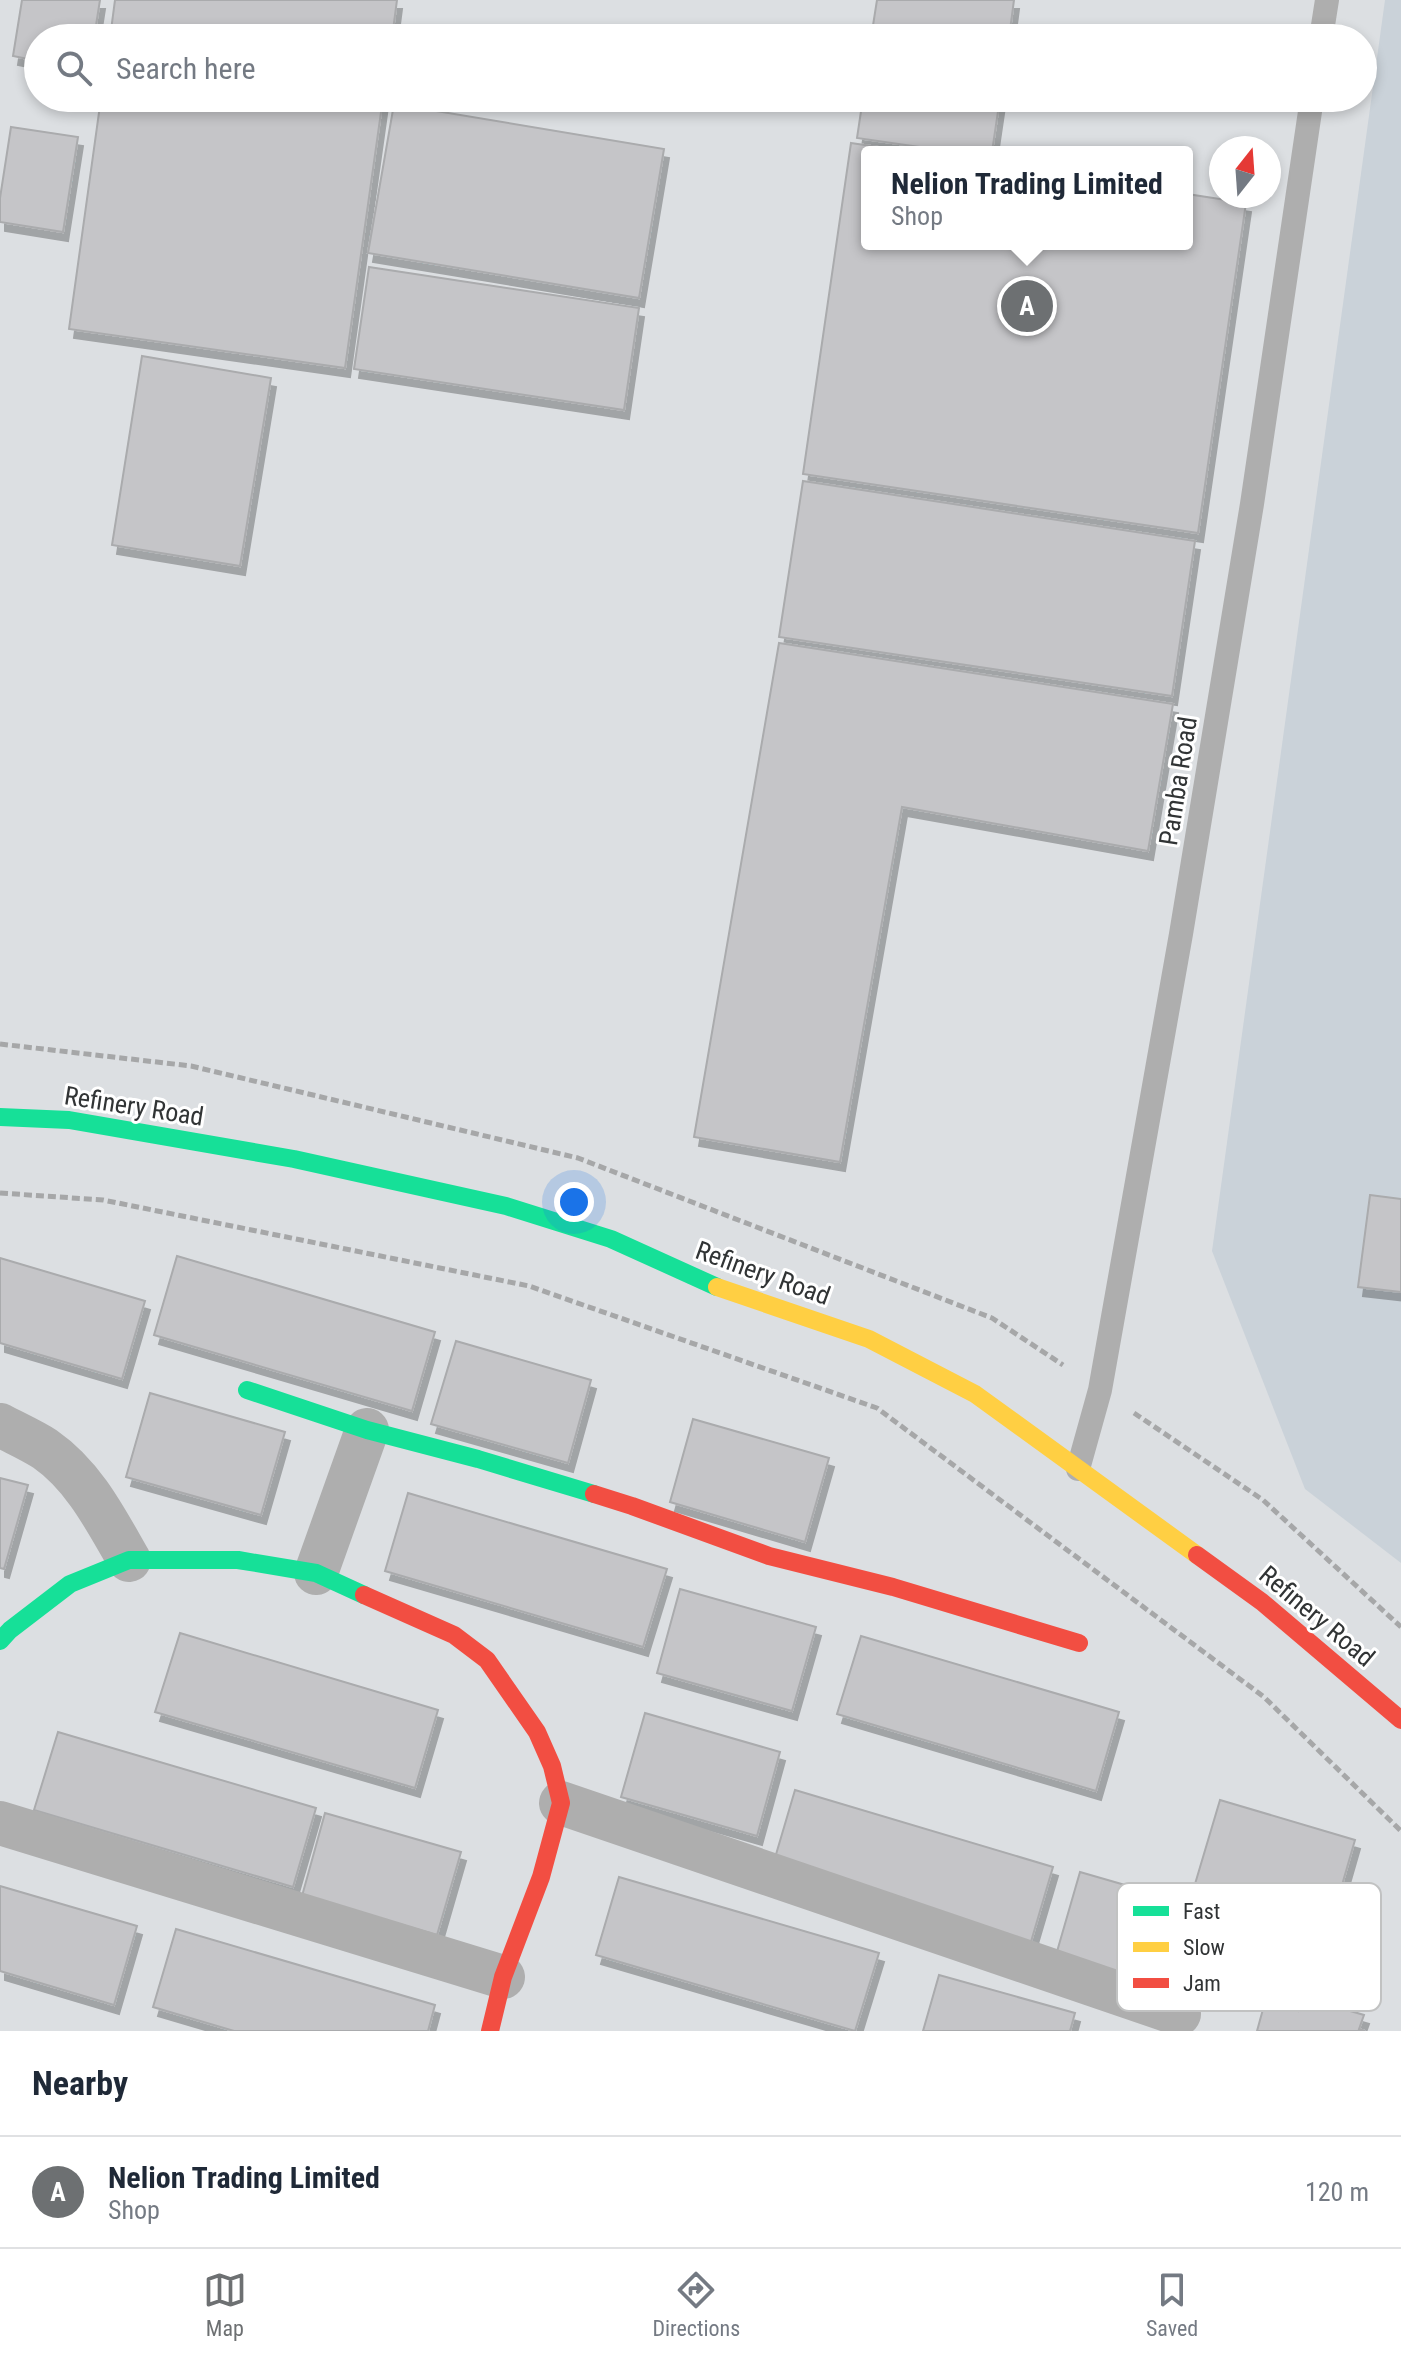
<!DOCTYPE html>
<html lang="en">
<head>
<meta charset="utf-8">
<style>
	body { margin:0; font-family:"Roboto Condensed",sans-serif; background:#f6f6f7; color:#1f2937 }
	.compass { position:absolute; left:1209px; top:136px; width:72px; height:72px; border-radius:50%; background:#fff; box-shadow:0 4px 12px #0003; rotate:17deg }
	.you { position:absolute; left:574px; top:1202px; width:28px; height:28px; margin:-20px; border:6px solid #fff; border-radius:50%; background:#1a73e8; box-shadow:0 0 0 12px #1a73e833 }
	.badge { display:grid; place-items:center; width:52px; height:52px; border-radius:50%; background:#6d7072; color:#fff; font-size:26px; font-weight:700 }
	.pin { position:absolute; translate:-50% -50%; border:4px solid #fff; box-shadow:0 2px 8px #0006 }
	.popup { position:absolute; left:861px; top:146px; width:332px; height:104px; box-sizing:border-box; display:grid; place-content:center; border-radius:8px; background:#fff; filter:drop-shadow(0 2px 6px #0005); font-size:26px; white-space:nowrap; color:#747a83 }
	.popup b { font-size:30px; color:#1f2937 }
	.popup::after { content:''; position:absolute; left:50%; top:100%; margin-left:-16px; border:16px solid transparent; border-top-color:#fff }
	.list { margin:0; padding:0; list-style:none }
	h2 { display:flex; justify-content:space-between; align-items:center; height:104px; margin:0; padding:0 32px; font-size:34px }
	h2 small { font-size:26px; font-weight:400; color:#747a83 }
	.list li { display:grid; grid-template-columns:52px 1fr auto; gap:24px; align-items:center; box-sizing:border-box; height:112px; padding:0 32px; border-top:2px solid #e0e1e3 }
	.list b { display:block; font-size:30px; white-space:nowrap }
	.list p { margin:0; font-size:26px; white-space:nowrap; color:#747a83 }
	.list em { font-size:26px; font-style:normal; color:#747a83 }
	.icon { flex:none; width:44px; height:44px; fill:none; stroke:currentColor; stroke-width:2; stroke-linecap:round; stroke-linejoin:round }
	.map { position:relative; flex:none; width:1401px; height:2031px; overflow:hidden }
	.search { position:absolute; background:#fff; box-shadow:0 4px 12px #0003; left:24px; right:24px; top:24px; height:88px; display:flex; align-items:center; gap:20px; box-sizing:border-box; padding:0 28px; border-radius:44px; color:#747a83; font-size:30px }
	.sheet { height:216px; background:#fff }
	nav { display:flex; justify-content:space-around; align-items:center; box-sizing:border-box; height:112px; border-top:2px solid #e0e1e3; background:#fff; font-size:22px; color:#747a83 }
	nav a { display:grid; justify-items:center; gap:4px }
	nav .on { color:#6d7072 }
	.map>svg:first-child { display:block }
	.built { fill:#cad2d9 }
	.building { fill:#c5c5c8; stroke:#aaabad; stroke-width:2; filter:url(#shadow) }
	.lines { fill:none; stroke-linecap:round; stroke-linejoin:round }
	.path { stroke:#a6a7a8; stroke-width:5; stroke-dasharray:8 4; stroke-linecap:butt }
	.lane { stroke:#aeaeae; stroke-width:24 }
	.street { stroke:#aeaeae; stroke-width:44 }
	.fast { stroke:#16e098; stroke-width:18 }
	.slow { stroke:#ffcf43; stroke-width:18 }
	.jam { stroke:#f24e42; stroke-width:18 }
	.labels { text-anchor:middle; stroke-width:6; stroke-linejoin:round; paint-order:stroke }
	.street-label { font-size:26px; fill:#313435; stroke:#fff }
	.key { fill:#fff; stroke:#c1c2c2; stroke-width:2 }
	.key-label { font-size:22px; fill:#313435 }
</style>
</head>
<body>
<div class="map">
<svg width="1401" height="2031" viewBox="0 0 1401 2031">
	<defs>
		<filter id="shadow"><feDropShadow dx="5" dy="9" stdDeviation="0" flood-color="#0004"/></filter>
	</defs>
	<rect width="100%" height="100%" fill="#dcdfe2"/>
	<path class="built" d="M1385,0H1401V1563L1305,1489L1212,1251Z"/>
	<g class="building">
		<path d="M22,0H100L94,38H38V61L13,56Z"/>
		<path d="M115,0H397L392,38H110Z"/>
		<path d="M877,0H1014L1009,38H871Z"/>
		<path d="M101,98H383L345,368L69,329Z"/>
		<path d="M863,98H1000L992,152H954L857,138Z"/>
		<path d="M394,104L664,149L639,298L368,253Z"/>
		<path d="M11,127L78,137L63,232L0,222V198Z"/>
		<path d="M851,143L912,152H867V244H1187V194L1246,203L1198,533L803,474Z"/>
		<path d="M369,267L639,308L624,410L354,369Z"/>
		<path d="M142,356L271,378L240,566L112,545Z"/>
		<path d="M803,481L1195,541L1172,696L779,637Z"/>
		<path d="M779,643L1173,704L1148,851L902,807L840,1162L694,1137Z"/>
		<path d="M1370,1195L1401,1199V1292L1358,1287Z"/>
		<path d="M177,1256L435,1332L412,1411L154,1335Z"/>
		<path d="M0,1258L145,1301L122,1379L0,1343Z"/>
		<path d="M456,1341L591,1380L568,1463L431,1424Z"/>
		<path d="M150,1393L285,1432L261,1515L126,1477Z"/>
		<path d="M693,1419L829,1458L805,1542L670,1502Z"/>
		<path d="M0,1478L28,1485L4,1569L0,1568Z"/>
		<path d="M408,1493L667,1569L643,1647L385,1571Z"/>
		<path d="M680,1589L816,1627L792,1711L657,1673Z"/>
		<path d="M180,1633L438,1710L415,1788L155,1712Z"/>
		<path d="M861,1636L1119,1712L1096,1791L837,1714Z"/>
		<path d="M645,1713L780,1752L757,1836L621,1797Z"/>
		<path d="M58,1732L316,1808L293,1887L34,1810Z"/>
		<path d="M795,1790L1053,1867L1030,1945L772,1868Z"/>
		<path d="M1220,1800L1355,1840L1331,1923L1195,1884Z"/>
		<path d="M325,1813L461,1852L437,1935L302,1896Z"/>
		<path d="M1080,1872L1215,1911L1192,1995L1056,1955Z"/>
		<path d="M619,1877L879,1953L855,2031L596,1955Z"/>
		<path d="M0,1886L137,1926L114,2005L0,1971Z"/>
		<path d="M176,1929L435,2005L428,2031H234L153,2007Z"/>
		<path d="M939,1975L1075,2013L1070,2031H923Z"/>
		<path d="M1302,1997L1364,2015L1359,2029L1365,2031H1257L1265,2002L1298,2011Z"/>
	</g>
	<g class="lines">
		<g class="path">
			<path d="M0,1044L191,1066L578,1158L992,1318L1063,1365"/>
			<path d="M0,1193L103,1200L529,1286L877,1408L1264,1697L1401,1831"/>
			<path d="M1134,1413L1263,1500L1401,1627"/>
		</g>
		<g class="lane">
			<path d="M1321,38L1327,0"/>
			<path d="M1078,1469L1100,1390L1181,934L1252,504L1312,98"/>
		</g>
		<g class="street">
			<path d="M0,1425C15,1433 31,1440 45,1449C84,1476 106,1520 129,1560"/>
			<path d="M316,1573L367,1430"/>
			<path d="M561,1803L1179,2014"/>
			<path d="M0,1823L503,1977"/>
		</g>
		<g class="fast">
			<path d="M0,1117L69,1120L294,1159L506,1206L611,1239L717,1287"/>
			<path d="M247,1390L367,1430L478,1459L594,1494"/>
			<path d="M0,1641L10,1630L70,1584L129,1560H238L316,1573L364,1595"/>
		</g>
		<path class="slow" d="M717,1287L869,1339L975,1394L1197,1555"/>
		<g class="jam">
			<path d="M594,1494L632,1506L769,1556L893,1587L1079,1643"/>
			<path d="M1197,1555L1262,1602L1401,1720"/>
			<path d="M364,1595L454,1635L487,1660L537,1732L552,1766L561,1803L541,1877L503,1977L490,2031"/>
		</g>
	</g>
	<g class="labels">
		<g class="street-label">
			<text transform="translate(1178 781) rotate(-81)" y="9">Pamba Road</text>
			<text transform="translate(134 1106) rotate(9)" y="9">Refinery Road</text>
			<text transform="translate(763 1273) rotate(20)" y="9">Refinery Road</text>
			<text transform="translate(1317 1616) rotate(40)" y="9">Refinery Road</text>
		</g>
	</g>
	<rect x="1117" y="1883" width="264" height="128" rx="12" class="key"/>
	<rect x="1133" y="1906" width="36" height="10" fill="#16e098"/>
	<rect x="1133" y="1942" width="36" height="10" fill="#ffcf43"/>
	<rect x="1133" y="1978" width="36" height="10" fill="#f24e42"/>
	<g class="key-label">
		<text x="1183" y="1919">Fast</text>
		<text x="1183" y="1955">Slow</text>
		<text x="1183" y="1991">Jam</text>
	</g>
</svg>
<svg class="compass" viewBox="-18 -18 36 36"><path d="M0-13l5 13h-10z" fill="#e53935"/><path d="M0 13l5-13h-10z" fill="#747a83"/></svg>
<div class="you"></div>
<div class="pin badge" style="left:1027px;top:306px">A</div>
<div class="popup"><b>Nelion Trading Limited</b>Shop</div>
<div class="search"><svg class="icon" aria-label="search" viewBox="0 0 24 24"><circle cx="10" cy="10" r="6"/><path d="M15 15l6 6"/></svg>Search here</div>
</div>
<section class="sheet">
<h2>Nearby<small></small></h2>
<ul class="list">
<li><span class="badge">A</span><div><b>Nelion Trading Limited</b><p>Shop</p></div><em>120 m</em></li>
</ul>
</section>
<nav>
<a class="on"><svg class="icon" aria-label="map" viewBox="0 0 24 24"><path d="M3 6l6-2 6 2 6-2v14l-6 2-6-2-6 2zM9 4v14M15 6v14"/></svg>Map</a>
<a><svg class="icon" aria-label="directions" viewBox="0 0 24 24"><path d="M12 3l9 9-9 9-9-9zM9 14v-3h6M13 9l2 2-2 2"/></svg>Directions</a>
<a><svg class="icon" aria-label="saved" viewBox="0 0 24 24"><path d="M7 4h10v16l-5-4-5 4z"/></svg>Saved</a>
</nav>
</body>
</html>
